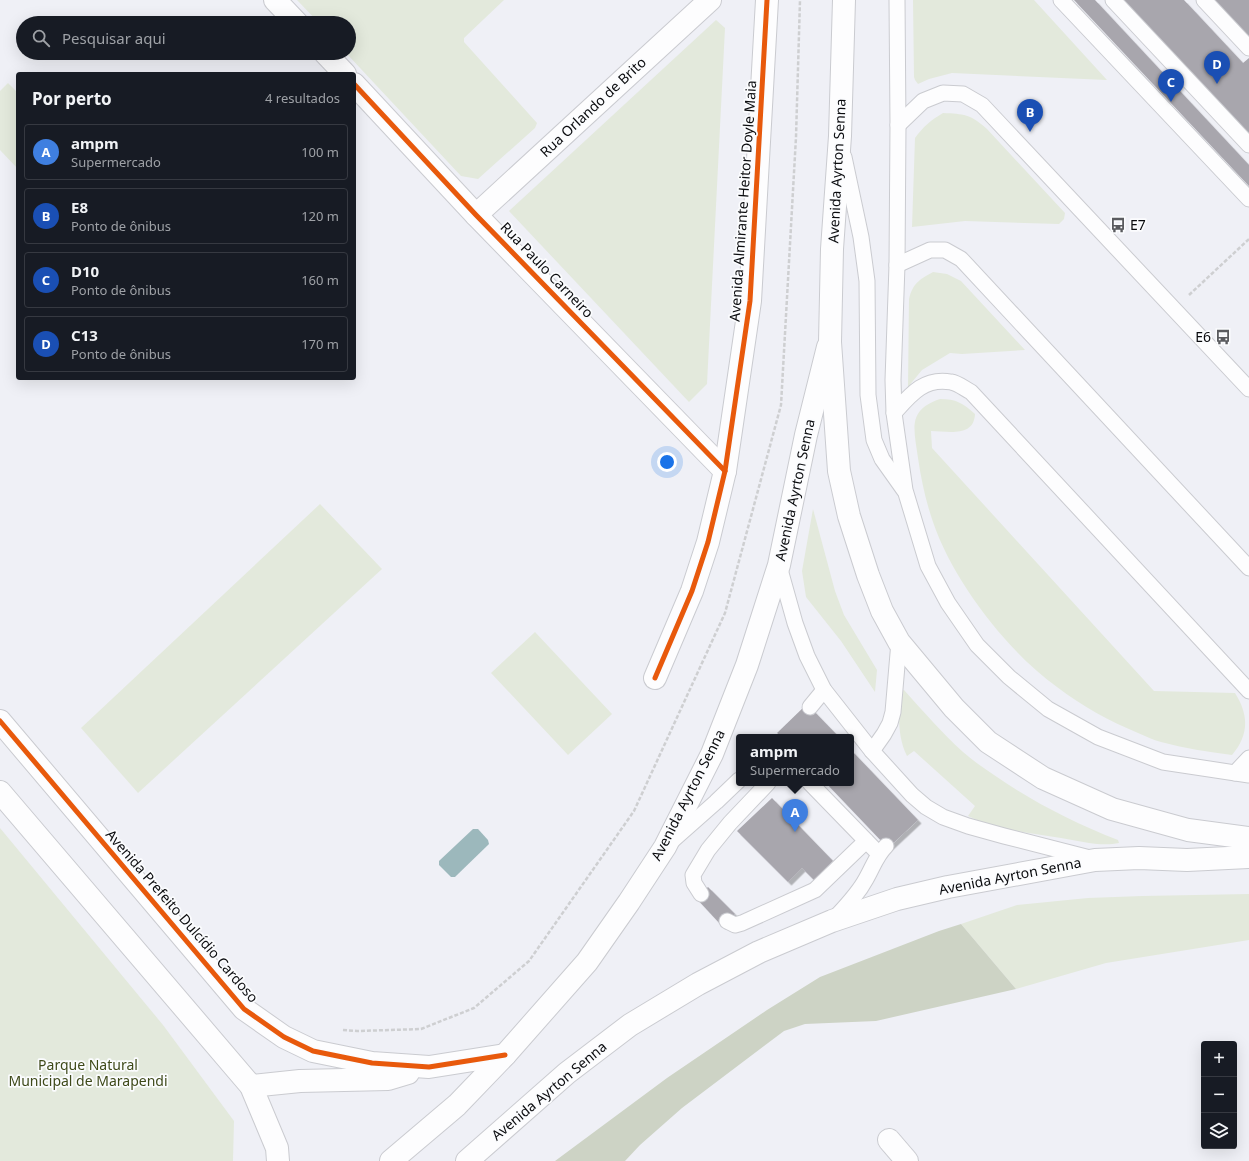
<!DOCTYPE html>
<html lang="pt">
<head>
<meta charset="utf-8">
<style>
	body { margin:0; font-family:"Noto Sans",sans-serif; background:#242831; color:#f1f3f6 }
	.controls { position:absolute; right:12px; bottom:12px; display:grid; overflow:hidden; border-radius:4px; box-shadow:0 4px 16px #0002 }
	.controls button { width:36px; height:36px; display:grid; place-items:center; padding:0; border:0; border-bottom:1px solid #363941; background:#171b24; color:#f1f3f6; font:20px sans-serif }
	.you { position:absolute; left:667px; top:462px; width:14px; height:14px; margin:-10px; border:3px solid #fff; border-radius:50%; background:#1a73e8; box-shadow:0 0 0 6px #1a73e833 }
	.badge { display:grid; place-items:center; width:26px; height:26px; border-radius:50%; background:#1a73e8; color:#fff; font-size:13px; font-weight:700 }
	.pin { position:absolute; translate:-50% -33px; filter:drop-shadow(0 1px 2px #0008) }
	.pin::after { content:''; position:absolute; top:21px; width:14px; height:12px; background:inherit; clip-path:polygon(0 0,100% 0,50% 100%) }
	.popup { position:absolute; left:736px; top:734px; width:118px; height:52px; box-sizing:border-box; display:grid; place-content:center; border-radius:4px; background:#171b24; filter:drop-shadow(0 1px 3px #0005); font-size:13px; white-space:nowrap; color:#9ea1a6 }
	.popup b { font-size:15px; color:#f1f3f6 }
	.popup::after { content:''; position:absolute; left:50%; top:100%; margin-left:-8px; border:8px solid transparent; border-top-color:#171b24 }
	.list { margin:0; padding:0; list-style:none }
	h2 { display:flex; justify-content:space-between; align-items:center; height:52px; margin:0; padding:0 16px; font-size:17px }
	h2 small { font-size:13px; font-weight:400; color:#9ea1a6 }
	.list li { display:grid; grid-template-columns:26px 1fr auto; gap:12px; align-items:center; box-sizing:border-box; height:56px; margin:0 8px 8px; padding:0 8px; border:1px solid #363941; border-radius:4px }
	.list b { display:block; font-size:15px; white-space:nowrap }
	.list p { margin:0; font-size:13px; white-space:nowrap; color:#9ea1a6 }
	.list em { font-size:13px; font-style:normal; color:#9ea1a6 }
	.icon { flex:none; width:22px; height:22px; fill:none; stroke:currentColor; stroke-width:2; stroke-linecap:round; stroke-linejoin:round }
	.map { position:relative; flex:none; width:1249px; height:1161px; overflow:hidden }
	.search { position:absolute; background:#171b24; box-shadow:0 4px 16px #0002; left:16px; top:16px; width:340px; height:44px; display:flex; align-items:center; gap:10px; box-sizing:border-box; padding:0 14px; border-radius:22px; color:#9ea1a6; font-size:15px }
	.panel { position:absolute; background:#171b24; box-shadow:0 4px 16px #0002; left:16px; top:72px; width:340px; height:308px; border-radius:4px }
	.map>svg:first-child { display:block }
	.green { fill:#e3e9dc }
	.forest { fill:#cdd3c5 }
	.water { fill:#9cb8bc }
	.building { fill:#a8a6ad; filter:url(#shadow) }
	.lines { fill:none; stroke-linecap:round; stroke-linejoin:round }
	.service-casing { stroke:#cacbd0; stroke-width:17 }
	.minor-casing { stroke:#cacbd0; stroke-width:24 }
	.secondary-casing { stroke:#cacbd0; stroke-width:24 }
	.motorway-casing { stroke:#cacbd0; stroke-width:24 }
	.path { stroke:#cecfd1; stroke-width:2.5; stroke-dasharray:4 2; stroke-linecap:butt }
	.service { stroke:#fdfdfe; stroke-width:15 }
	.minor { stroke:#fdfdfe; stroke-width:22 }
	.secondary { stroke:#fdfdfe; stroke-width:22 }
	.motorway { stroke:#fdfdfe; stroke-width:22 }
	.cycleway-casing { stroke:#fbfcfe; stroke-width:8 }
	.cycleway { stroke:#e8590c; stroke-width:5 }
	.labels { text-anchor:middle; stroke-width:3.5; stroke-linejoin:round; paint-order:stroke }
	.street-label { font-size:14px; fill:#0a0b0e; stroke:#fbfcfe }
	.poi-label { font-size:14px; fill:#0a0b0e; stroke:#fbfcfe; text-anchor:start }
	.park-label { font-size:14px; fill:#3e4919; stroke:#fbfcfe }
</style>
</head>
<body>
<div class="map">
<svg width="1249" height="1161" viewBox="0 0 1249 1161">
	<defs>
		<filter id="shadow"><feDropShadow dx="3.5" dy="3.5" stdDeviation="0" flood-color="#0004"/></filter>
	</defs>
	<rect width="100%" height="100%" fill="#eff0f6"/>
	<g class="green">
		<path d="M297,0H504L464,38V42L537,123L535,128L478,179L461,176L346,53H349V23H319Z"/>
		<path d="M913,0H1034L1107,80L952,73L929,79L918,84L915,80L914,77Z"/>
		<path d="M716,20L725,28L707,384L689,402L509,211Z"/>
		<path d="M8,83L18,93V169L0,150V91Z"/>
		<path d="M943,113C964,114 970,114 987,129L1065,213L1064,219L1059,224L965,221L912,227L915,138C923,127 931,120 943,113Z"/>
		<path d="M933,272L947,274L961,281L1025,350L962,354L950,353L922,370L908,387L909,299C913,283 919,280 933,272Z"/>
		<path d="M940,399C956,399 963,403 975,414C974,438 947,431 931,431L932,448L1154,691L1235,693C1249,715 1249,735 1232,755C1208,752 1184,748 1161,742C1153,740 1146,736 1138,733C1109,721 1082,706 1057,687C1007,651 953,581 933,522C926,502 921,479 918,458C914,429 907,410 940,399Z"/>
		<path d="M320,504L382,569L138,793L81,728Z"/>
		<path d="M813,509L835,591L844,615L877,670L875,692L841,641L806,597L802,571Z"/>
		<path d="M535,632L612,714L568,755L491,673Z"/>
		<path d="M904,690C923,711 942,733 963,752C973,761 985,769 997,777C1035,803 1075,823 1118,840L1119,843C1101,847 1080,841 1061,838C1029,833 998,830 968,816L975,806L914,751L907,756C897,736 899,715 900,694L901,691Z"/>
		<path d="M0,828L163,1025L234,1121L233,1161H0Z"/>
		<path d="M1249,894V940L1106,963L1016,989L961,924L1017,905L1088,898L1142,896Z"/>
	</g>
	<path class="forest" d="M961,924L1016,989L876,1021L805,1024L784,1031L682,1108L640,1145L625,1161H555L667,1078L767,1010L820,977L939,931Z"/>
	<path class="water" d="M473,829H478L488,840L489,844L455,877H451L439,865V861Z"/>
	<g class="building">
		<path d="M1074,0H1095L1249,165V186Z"/>
		<path d="M1123,0H1184L1243,63L1249,58V135Z"/>
		<path d="M1209,0H1249V42Z"/>
		<path d="M807,704L839,737H782L777,733Z"/>
		<path d="M851,750L918,820L888,848L826,783H851Z"/>
		<path d="M772,798L833,861L814,880L802,868L788,882L737,831Z"/>
		<path d="M708,887L735,914L722,926L696,898Z"/>
	</g>
	<g class="lines">
		<g class="service-casing">
			<g id="service">
				<path d="M897,0L898,125L897,265L893,380L894,413L905,490L928,566L948,603L977,645L1009,677L1048,709L1098,737L1163,762L1249,775"/>
				<path d="M1061,0L1249,199"/>
				<path d="M1113,0L1249,145"/>
				<path d="M1204,0L1249,48"/>
				<path d="M898,125L923,101L943,93L963,94L982,105L1249,389"/>
				<path d="M844,157L861,237L867,281L868,395L874,440L882,459L904,490"/>
				<path d="M897,265L930,250H945L961,259L1249,568"/>
				<path d="M894,413C910,395 924,377 951,382C958,383 965,389 971,392L1249,691"/>
				<path d="M779,566L795,623L807,656L824,690L872,751L912,795L926,807L943,817L968,826L1004,836L1090,858"/>
				<path d="M810,707L824,690"/>
				<path d="M872,751L884,734L890,723L893,712L899,642"/>
				<path d="M1235,773L1249,758"/>
				<path d="M810,783L879,854"/>
				<path d="M673,840L716,802L739,780"/>
				<path d="M701,894L694,883L693,875L708,850L730,823L768,783"/>
				<path d="M834,919C846,906 858,894 866,879C873,867 876,856 886,846"/>
				<path d="M727,921L735,925L742,923L815,890L866,841"/>
			</g>
		</g>
		<g class="minor-casing">
			<g id="minor">
				<path d="M275,0L297,23"/>
				<path d="M325,53L345,74"/>
				<path d="M354,84L476,215L725,471"/>
				<path d="M476,215L710,0"/>
				<path d="M655,678L692,591L708,542L725,471L750,301L767,0"/>
				<path d="M0,721L244,1009L284,1037L313,1051L372,1063L429,1067L505,1055"/>
				<path d="M0,792L251,1086L277,1148L278,1161"/>
				<path d="M251,1086L300,1081L388,1079L408,1073"/>
				<path d="M889,1140L907,1161"/>
			</g>
		</g>
		<g class="secondary-casing">
			<g id="secondary">
				<path d="M391,1161L457,1105L505,1055L587,962L629,902L665,847L712,754L747,665L779,565L806,435L828,347"/>
				<path d="M467,1161L567,1073L630,1025L698,984L759,952L832,921L897,899L948,887L1095,860L1139,858L1187,860L1249,857"/>
			</g>
		</g>
		<g class="motorway-casing">
			<path id="motorway" d="M844,0L840,136L832,249L830,342L839,471L849,516L868,575L882,611L899,642L954,708L988,742L1043,778L1112,809L1188,830L1249,838"/>
		</g>
		<g class="path">
			<path d="M1189,295L1249,239"/>
			<path d="M343,1030L357,1031L421,1029L474,1008L529,961L634,811L725,613L781,405L796,137L800,0"/>
		</g>
		<use href="#service" class="service"/>
		<use href="#minor" class="minor"/>
		<use href="#secondary" class="secondary"/>
		<use href="#motorway" class="motorway"/>
		<g class="cycleway-casing">
			<g id="cycleway">
				<path d="M354,84L476,215L725,471"/>
				<path d="M655,678L692,591L708,542L725,471L750,301L767,0"/>
				<path d="M0,721L244,1009L284,1037L313,1051L372,1063L429,1067L505,1055"/>
			</g>
		</g>
		<use href="#cycleway" class="cycleway"/>
	</g>
	<defs>
		<g id="bus-bare" transform="scale(1.2)"><path d="M-5-6H5V4H4V6H2V4H-2V6H-4V4H-5ZM-3.5-4V0h7V-4ZM-3.5 1.2v1.5H-2V1.2ZM2 1.2v1.5H3.5V1.2Z" fill="#5a5b5f" stroke="#fbfcfe" stroke-width="2.5" paint-order="stroke"/></g>
	</defs>
	<g fill-rule="evenodd">
		<use href="#bus-bare" x="1118" y="225"/>
		<use href="#bus-bare" x="1223" y="337"/>
	</g>
	<g class="labels">
		<g class="street-label">
			<text transform="translate(593 107) rotate(-43)" y="5">Rua Orlando de Brito</text>
			<text transform="translate(837 171) rotate(-87)" y="5">Avenida Ayrton Senna</text>
			<text transform="translate(743 201) rotate(-86)" y="5">Avenida Almirante Heitor Doyle Maia</text>
			<text transform="translate(547 270) rotate(46)" y="5">Rua Paulo Carneiro</text>
			<text transform="translate(795 490) rotate(-78)" y="5">Avenida Ayrton Senna</text>
			<text transform="translate(688 795) rotate(-63)" y="5">Avenida Ayrton Senna</text>
			<text transform="translate(1010 876) rotate(-11)" y="5">Avenida Ayrton Senna</text>
			<text transform="translate(182 916) rotate(49)" y="5">Avenida Prefeito Dulcídio Cardoso</text>
			<text transform="translate(549 1091) rotate(-40)" y="5">Avenida Ayrton Senna</text>
		</g>
		<g class="poi-label">
			<text x="1130" y="230">E7</text>
			<text x="1211" y="342" text-anchor="end">E6</text>
		</g>
		<g class="park-label">
			<text x="88" y="1070">Parque Natural<tspan x="88" dy="16">Municipal de Marapendi</tspan></text>
		</g>
	</g>
</svg>
<div class="controls">
<button>+</button>
<button>−</button>
<button><svg class="icon" aria-label="layers" viewBox="0 0 24 24"><path d="M12 4l9 5-9 5-9-5zM3 14l9 5 9-5"/></svg></button>
</div>
<div class="you"></div>
<div class="pin badge" style="left:795px;top:832px;background:#3f7fe0">A</div>
<div class="popup"><b>ampm</b>Supermercado</div>
<div class="pin badge" style="left:1030px;top:132px;background:#1a4fb4">B</div>
<div class="pin badge" style="left:1171px;top:102px;background:#1a4fb4">C</div>
<div class="pin badge" style="left:1217px;top:84px;background:#1a4fb4">D</div>
<div class="search"><svg class="icon" aria-label="search" viewBox="0 0 24 24"><circle cx="10" cy="10" r="6"/><path d="M15 15l6 6"/></svg>Pesquisar aqui</div>
<section class="panel">
<h2>Por perto<small>4 resultados</small></h2>
<ul class="list">
<li><span class="badge" style="background:#3f7fe0">A</span><div><b>ampm</b><p>Supermercado</p></div><em>100 m</em></li>
<li><span class="badge" style="background:#1a4fb4">B</span><div><b>E8</b><p>Ponto de ônibus</p></div><em>120 m</em></li>
<li><span class="badge" style="background:#1a4fb4">C</span><div><b>D10</b><p>Ponto de ônibus</p></div><em>160 m</em></li>
<li><span class="badge" style="background:#1a4fb4">D</span><div><b>C13</b><p>Ponto de ônibus</p></div><em>170 m</em></li>
</ul>
</section>
</div>
</body>
</html>
